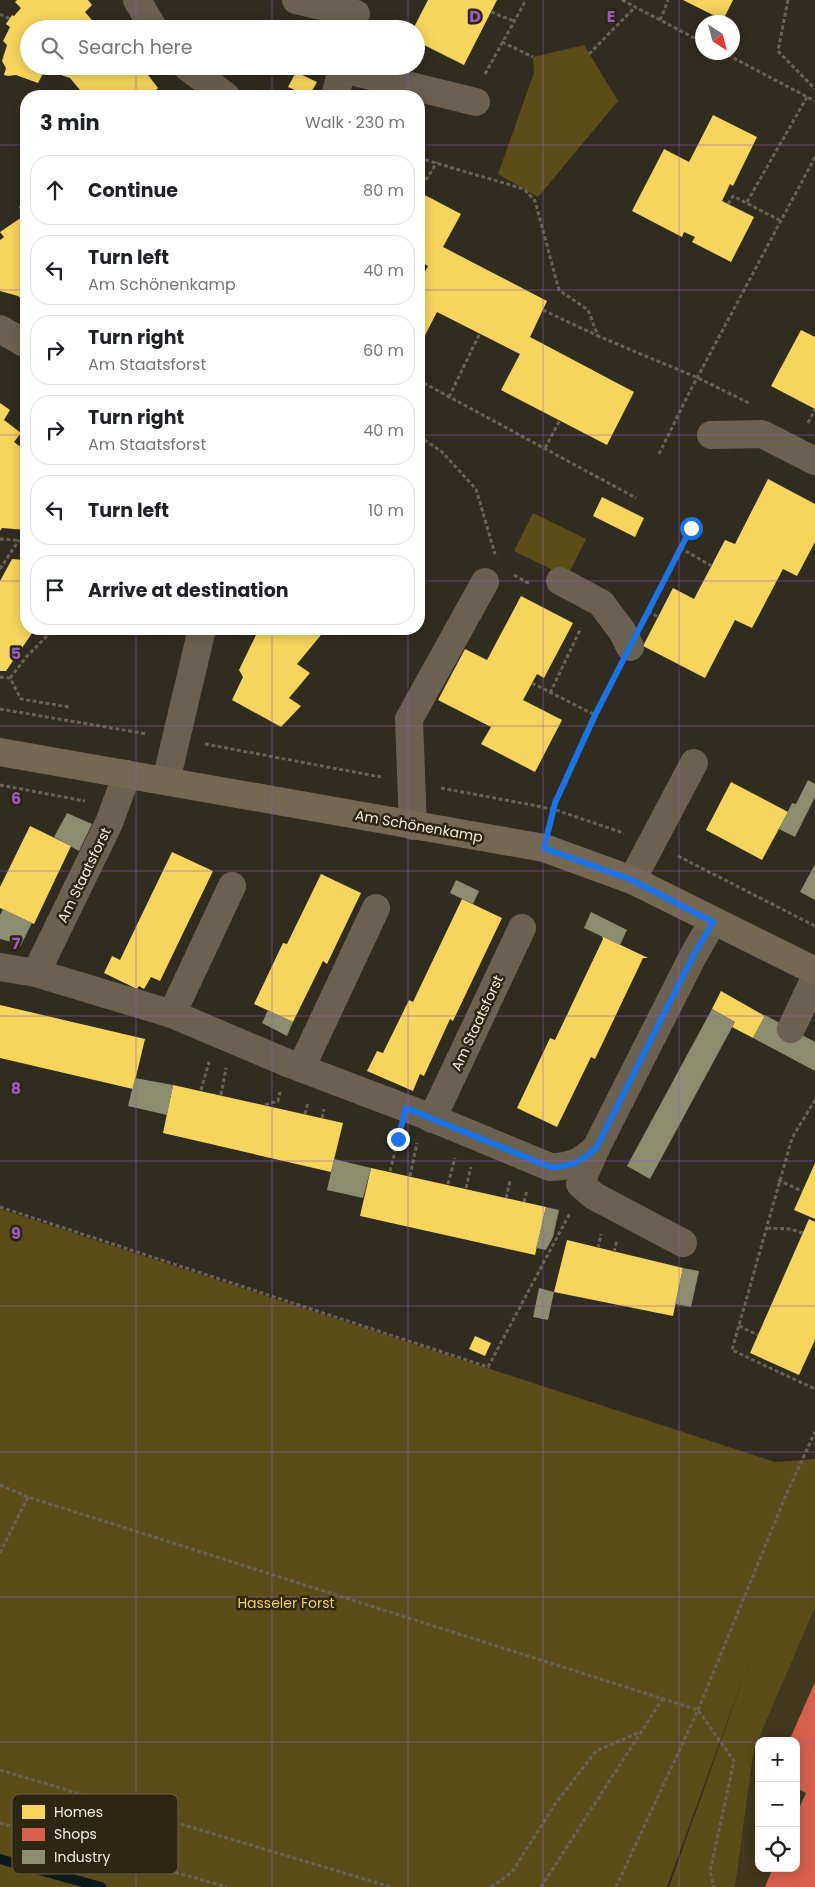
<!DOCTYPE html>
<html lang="en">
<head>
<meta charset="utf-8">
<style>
	body { margin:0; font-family:Poppins,sans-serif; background:#f6f6f6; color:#202124 }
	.controls { position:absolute; right:15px; bottom:15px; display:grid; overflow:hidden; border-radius:10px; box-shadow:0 2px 12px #0003 }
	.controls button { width:45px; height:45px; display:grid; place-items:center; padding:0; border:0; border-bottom:1px solid #e0e0e0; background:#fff; color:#202124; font:25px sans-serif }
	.compass { position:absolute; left:695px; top:15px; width:45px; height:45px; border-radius:50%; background:#fff; box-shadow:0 2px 12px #0003; rotate:144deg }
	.stop { position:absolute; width:15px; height:15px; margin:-11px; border:4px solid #1a73e8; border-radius:50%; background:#fff }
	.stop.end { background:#1a73e8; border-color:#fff; box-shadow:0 1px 5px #0008 }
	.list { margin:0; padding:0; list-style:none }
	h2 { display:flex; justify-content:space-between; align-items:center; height:65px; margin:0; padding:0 20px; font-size:21px }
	h2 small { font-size:16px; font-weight:400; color:#757577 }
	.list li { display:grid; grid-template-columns:32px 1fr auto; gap:15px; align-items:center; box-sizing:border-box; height:70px; margin:0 10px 10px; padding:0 10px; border:1px solid #e0e0e0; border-radius:20px }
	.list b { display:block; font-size:19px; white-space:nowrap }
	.list p { margin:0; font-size:16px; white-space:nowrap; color:#757577 }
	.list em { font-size:16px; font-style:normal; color:#757577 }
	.icon { flex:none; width:28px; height:28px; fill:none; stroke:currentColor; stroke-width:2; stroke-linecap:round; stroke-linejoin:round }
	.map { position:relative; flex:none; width:815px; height:1887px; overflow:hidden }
	.search { position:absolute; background:#fff; box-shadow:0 2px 12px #0003; left:20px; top:20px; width:405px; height:55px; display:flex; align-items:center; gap:12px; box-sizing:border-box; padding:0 18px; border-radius:28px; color:#757577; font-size:19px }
	.panel { position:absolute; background:#fff; box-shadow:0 2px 12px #0003; left:20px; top:90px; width:405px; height:545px; border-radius:20px }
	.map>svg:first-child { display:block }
	.built { fill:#41381d; fill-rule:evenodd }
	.green { fill:#5b4d17 }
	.homes { fill:#f6d55c }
	.shops { fill:#d6604d }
	.industry { fill:#8c8c6e }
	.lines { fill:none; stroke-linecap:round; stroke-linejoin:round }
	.stream { stroke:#0e1a1c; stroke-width:10 }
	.path { stroke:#686255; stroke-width:3; stroke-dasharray:4 2.5; stroke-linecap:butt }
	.minor { stroke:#6a6150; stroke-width:28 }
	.major { stroke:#736852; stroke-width:28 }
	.route { stroke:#1a73e8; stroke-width:6 }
	.grid { fill:none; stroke:#985cc7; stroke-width:1; stroke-opacity:0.55 }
	.labels { text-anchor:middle; stroke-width:5; stroke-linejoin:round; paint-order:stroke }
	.street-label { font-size:14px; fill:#f1eee0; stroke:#2d2610 }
	.park-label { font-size:14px; fill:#f0d05e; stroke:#2d2610 }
	.key { fill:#2d2610; stroke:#68624e; stroke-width:1 }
	.key-label { font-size:14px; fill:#f1eee0 }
	.grid-label { font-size:16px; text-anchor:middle; font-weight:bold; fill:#985cc7; stroke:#2d2610; stroke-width:5; stroke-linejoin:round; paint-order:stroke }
</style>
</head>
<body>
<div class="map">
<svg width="815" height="1887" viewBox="0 0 815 1887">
	<rect width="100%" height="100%" fill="#312c20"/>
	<path class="built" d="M815,1608V1887H735L754,1749ZM759,1741H796V1868H759Z"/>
	<g class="green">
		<path d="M584,45L618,101L538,197L498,174L534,73L533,57Z"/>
		<path d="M533,513L586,539L567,577L514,551Z"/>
		<path d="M0,1209L775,1462L815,1459V1608L754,1749L735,1887H669L751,1657L667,1887H0Z"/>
	</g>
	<g class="homes">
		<path d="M17,0H88L92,5L85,12L97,26H109L110,29H29V66H47L38,83L16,75L8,76L4,75L6,68L2,61L7,45L3,41L10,27L6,24L12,15L14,16L21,8L15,2Z"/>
		<path d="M428,0H497L464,65L416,41V29H413Z"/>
		<path d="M683,0H733L723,20Z"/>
		<path d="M60,66H147L149,70L148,75L158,88L150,96H85L70,78L61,75L64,71Z"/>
		<path d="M296,72L317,82L309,96L288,87Z"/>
		<path d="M713,115L757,137L733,186L730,184L722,201L754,217L731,262L692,242L695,237L684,232L682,237L632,211L664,149L689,162Z"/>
		<path d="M419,192L461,214L443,247L547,301L530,337L634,392L607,445L501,390L520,354L437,312L419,347V283L428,266L419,261Z"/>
		<path d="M26,202V302L18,296L0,291V240L4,237L0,232L25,215L19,207Z"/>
		<path d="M801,330L815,337V409L771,386Z"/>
		<path d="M0,403L10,410L4,420L21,433L14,442L26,451V530L2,528L0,531Z"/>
		<path d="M768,479L815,504V542L797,576L783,569L752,628L735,620L705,678L643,646L673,588L694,599L725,540L735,544Z"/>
		<path d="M602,497L644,518L635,537L593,516Z"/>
		<path d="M12,559L26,560V629H35L6,671H0V581Z"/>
		<path d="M521,596L573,623L544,678L537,674L523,700L562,720L535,772L481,744L491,727L438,700L465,649L487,660Z"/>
		<path d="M251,629H312L321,635L297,664L310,673L289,698L301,706L281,727L232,700L243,677L239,670L256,635Z"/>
		<path d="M731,782L788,812L762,860L706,830Z"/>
		<path d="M30,826L71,846L34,924L0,908V887Z"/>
		<path d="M172,852L213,871L160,981L151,977L144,989L139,986L137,989L104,973L112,956L120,960Z"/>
		<path d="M321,874L361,893L327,964L323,961L293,1022L254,1004L283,943L287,944Z"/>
		<path d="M462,899L502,918L453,1021L450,1019L424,1076L420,1074L413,1091L367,1071L377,1051L383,1053L409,1000L413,1002Z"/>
		<path d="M602,936L648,958H643L595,1059L591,1057L557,1127L517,1108L550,1038L555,1040L603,939Z"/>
		<path d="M721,991L765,1016L753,1038L732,1027L735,1022L712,1009Z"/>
		<path d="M0,1005L145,1039L133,1089L0,1058Z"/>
		<path d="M173,1085L343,1123L331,1172L163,1133Z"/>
		<path d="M815,1163V1219L794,1210Z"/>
		<path d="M371,1168L546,1207L535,1255L360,1216Z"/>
		<path d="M809,1219L815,1222V1340L799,1375L750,1353Z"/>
		<path d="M567,1240L683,1268L673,1316L554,1292Z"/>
		<path d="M475,1336L491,1343L485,1356L469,1349Z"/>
	</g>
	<path class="shops" d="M815,1682V1887H765L773,1868H796V1815L806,1793L796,1788V1741H789Z"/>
	<g class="industry">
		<path d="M808,780L815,784V797L795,837L779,829L792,803L796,804Z"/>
		<path d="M67,813L92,824L79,851L54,837Z"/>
		<path d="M815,864V900L800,892Z"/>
		<path d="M456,880L479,891L473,904L450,893Z"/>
		<path d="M3,909L32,923L20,947L18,946L19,944L0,939V915Z"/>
		<path d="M591,912L627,930L620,945L584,928Z"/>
		<path d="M712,1009L735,1022L650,1179L627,1166Z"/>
		<path d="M268,1010L293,1022L287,1036L262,1023Z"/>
		<path d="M765,1015L815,1042V1071L753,1038Z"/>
		<path d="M135,1078L173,1085L167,1115L128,1106Z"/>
		<path d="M334,1159L371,1168L363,1198L327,1190Z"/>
		<path d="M546,1207L559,1210L553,1237L546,1250L536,1248Z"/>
		<path d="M683,1268L699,1271L691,1307L675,1304Z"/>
		<path d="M539,1288L554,1292L548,1320L533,1317Z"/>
	</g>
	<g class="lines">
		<path class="stream" d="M0,1859L101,1887"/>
		<g class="path">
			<path d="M622,0L702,42"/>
			<path d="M788,0L778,51L815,89"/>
			<path d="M491,12L514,21"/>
			<path d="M0,14L10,19"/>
			<path d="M660,20L668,0"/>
			<path d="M502,42L533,57"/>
			<path d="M722,52L815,101"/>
			<path d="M589,54L635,7"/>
			<path d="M485,74L526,0"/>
			<path d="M419,158L524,189L535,201L559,290L588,310L598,336L698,378L749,403"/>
			<path d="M419,191L437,162"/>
			<path d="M747,202L807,97"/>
			<path d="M728,204L733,196L781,221"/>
			<path d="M543,310L598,336"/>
			<path d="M419,383L420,381L636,498"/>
			<path d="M449,397L480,333"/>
			<path d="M808,423L815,409"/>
			<path d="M419,436L442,452L476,489L495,554"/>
			<path d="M545,448L560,420"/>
			<path d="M659,454L688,395L815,157"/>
			<path d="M0,539L26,541"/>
			<path d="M814,544L815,545"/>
			<path d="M680,548L712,566"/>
			<path d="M0,569L19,540"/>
			<path d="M514,575L530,584"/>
			<path d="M648,611L658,617"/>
			<path d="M647,614L691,528"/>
			<path d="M0,677L10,678L21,699L69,707"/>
			<path d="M10,678L28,655L54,629"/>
			<path d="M532,683L595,715"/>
			<path d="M550,693L581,628"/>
			<path d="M0,709L147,734"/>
			<path d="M205,744L381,777"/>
			<path d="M0,785L85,801"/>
			<path d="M441,788L553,809L624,833"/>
			<path d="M551,820L555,803L617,673"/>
			<path d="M678,856L815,926"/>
			<path d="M201,1090L209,1062"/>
			<path d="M221,1095L226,1068"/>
			<path d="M815,1100L792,1138L732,1350L815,1389"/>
			<path d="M265,1105L278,1101L280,1092"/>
			<path d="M305,1114L308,1102"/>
			<path d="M322,1118L324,1109"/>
			<path d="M390,1171L399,1136"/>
			<path d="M410,1176L417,1143"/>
			<path d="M778,1180L802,1191"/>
			<path d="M448,1184L455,1158"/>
			<path d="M466,1188L471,1167"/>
			<path d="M506,1198L510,1181"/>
			<path d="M524,1202L527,1190"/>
			<path d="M0,1207L488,1367L570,1213"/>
			<path d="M767,1228L790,1229L803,1233"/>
			<path d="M598,1248L601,1234"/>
			<path d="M614,1252L617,1240"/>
			<path d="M739,1326L758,1335"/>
			<path d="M0,1485L28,1497L698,1710L734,1761L710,1872L714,1887"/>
			<path d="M0,1553L28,1497"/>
			<path d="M0,1770L391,1887"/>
			<path d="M0,1823L227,1887"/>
			<path d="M491,1887L512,1872L555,1804L596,1751L640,1732"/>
			<path d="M541,1887L663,1698"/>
			<path d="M616,1887L698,1710L786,1495L815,1432"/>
		</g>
		<g class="minor">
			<path d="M137,0L154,29"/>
			<path d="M296,0L356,14"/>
			<path d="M186,66L226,96"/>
			<path d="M342,69L476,102"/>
			<path d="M335,96L343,66"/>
			<path d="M0,329L26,344"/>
			<path d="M711,435L762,434L815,461"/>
			<path d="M560,581L601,603L622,631L630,647"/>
			<path d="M166,781L202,629"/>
			<path d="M413,826L409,719L485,582"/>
			<path d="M632,880L694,763"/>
			<path d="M0,967L36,973L172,1014L290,1064L427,1116L550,1167C571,1167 581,1162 596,1148L693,956L713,921"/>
			<path d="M36,973L109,823L127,774"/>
			<path d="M172,1014L232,886"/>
			<path d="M791,1029L815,978"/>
			<path d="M301,1068L376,908"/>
			<path d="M432,1119L522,928"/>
			<path d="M596,1148L580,1184L594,1196L683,1243"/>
		</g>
		<path class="major" d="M0,752L544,848L632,880L815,971"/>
	</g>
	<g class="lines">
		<path class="route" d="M398,1139L406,1108L550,1167C571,1167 581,1162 596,1148L693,956L713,922L632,880L544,848L555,803L595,715L691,528"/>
	</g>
	<path class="grid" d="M136,0V29M272,0V29M408,0V29M543,0V1887M679,0V1887M136,66V96M272,66V96M408,66V96M0,145H26M419,145H815M0,290H26M419,290H815M0,435H26M419,435H815M0,581H26M419,581H815M136,629V1887M272,629V1887M408,629V1887M0,726H815M0,871H815M0,1016H815M0,1161H815M0,1306H815M0,1452H815M0,1597H815M0,1742H759M796,1742H815"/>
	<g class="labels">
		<g class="street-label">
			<text transform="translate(419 826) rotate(10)" y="5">Am Schönenkamp</text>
			<text transform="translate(84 875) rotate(-64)" y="5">Am Staatsforst</text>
			<text transform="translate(477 1023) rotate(-65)" y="5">Am Staatsforst</text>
		</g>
		<g class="park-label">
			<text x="286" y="1608">Hasseler Forst</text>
		</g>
	</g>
	<rect x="12" y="1794" width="166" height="80" rx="8" class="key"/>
	<rect x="22" y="1805" width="23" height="14" fill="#f6d55c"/>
	<rect x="22" y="1828" width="23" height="13" fill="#d6604d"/>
	<rect x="22" y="1850" width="23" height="14" fill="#8c8c6e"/>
	<g class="key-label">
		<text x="54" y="1817">Homes</text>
		<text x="54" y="1839">Shops</text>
		<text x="54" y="1862">Industry</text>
	</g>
	<g class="grid-label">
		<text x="475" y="22">D</text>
		<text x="611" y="22">E</text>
		<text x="16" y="659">5</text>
		<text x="16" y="804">6</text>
		<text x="16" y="949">7</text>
		<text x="16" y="1094">8</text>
		<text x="16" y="1239">9</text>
	</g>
</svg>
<div class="controls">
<button>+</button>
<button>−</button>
<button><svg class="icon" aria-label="locate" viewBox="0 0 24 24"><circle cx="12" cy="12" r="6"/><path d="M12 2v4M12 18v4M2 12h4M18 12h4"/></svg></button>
</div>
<svg class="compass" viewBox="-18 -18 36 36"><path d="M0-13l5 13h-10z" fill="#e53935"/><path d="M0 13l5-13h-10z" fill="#757577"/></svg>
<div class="stop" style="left:691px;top:528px"></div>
<div class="stop end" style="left:398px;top:1139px"></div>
<div class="search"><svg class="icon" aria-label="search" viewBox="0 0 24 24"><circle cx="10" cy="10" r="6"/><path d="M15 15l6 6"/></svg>Search here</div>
<section class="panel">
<h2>3 min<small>Walk · 230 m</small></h2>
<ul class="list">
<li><svg class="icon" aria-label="ahead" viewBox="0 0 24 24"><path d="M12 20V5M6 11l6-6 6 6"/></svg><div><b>Continue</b></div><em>80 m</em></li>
<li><svg class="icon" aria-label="left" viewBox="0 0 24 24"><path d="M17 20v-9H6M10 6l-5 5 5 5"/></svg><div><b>Turn left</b><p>Am Schönenkamp</p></div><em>40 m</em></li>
<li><svg class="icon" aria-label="right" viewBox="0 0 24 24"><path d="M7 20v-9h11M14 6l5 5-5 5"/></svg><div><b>Turn right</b><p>Am Staatsforst</p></div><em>60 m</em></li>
<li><svg class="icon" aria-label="right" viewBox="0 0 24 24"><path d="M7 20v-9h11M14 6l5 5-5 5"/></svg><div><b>Turn right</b><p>Am Staatsforst</p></div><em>40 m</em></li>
<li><svg class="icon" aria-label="left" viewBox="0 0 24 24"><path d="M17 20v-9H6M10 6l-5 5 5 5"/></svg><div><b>Turn left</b></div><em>10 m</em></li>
<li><svg class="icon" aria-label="arrive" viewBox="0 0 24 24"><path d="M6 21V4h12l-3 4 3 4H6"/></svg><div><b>Arrive at destination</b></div></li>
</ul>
</section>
</div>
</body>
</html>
